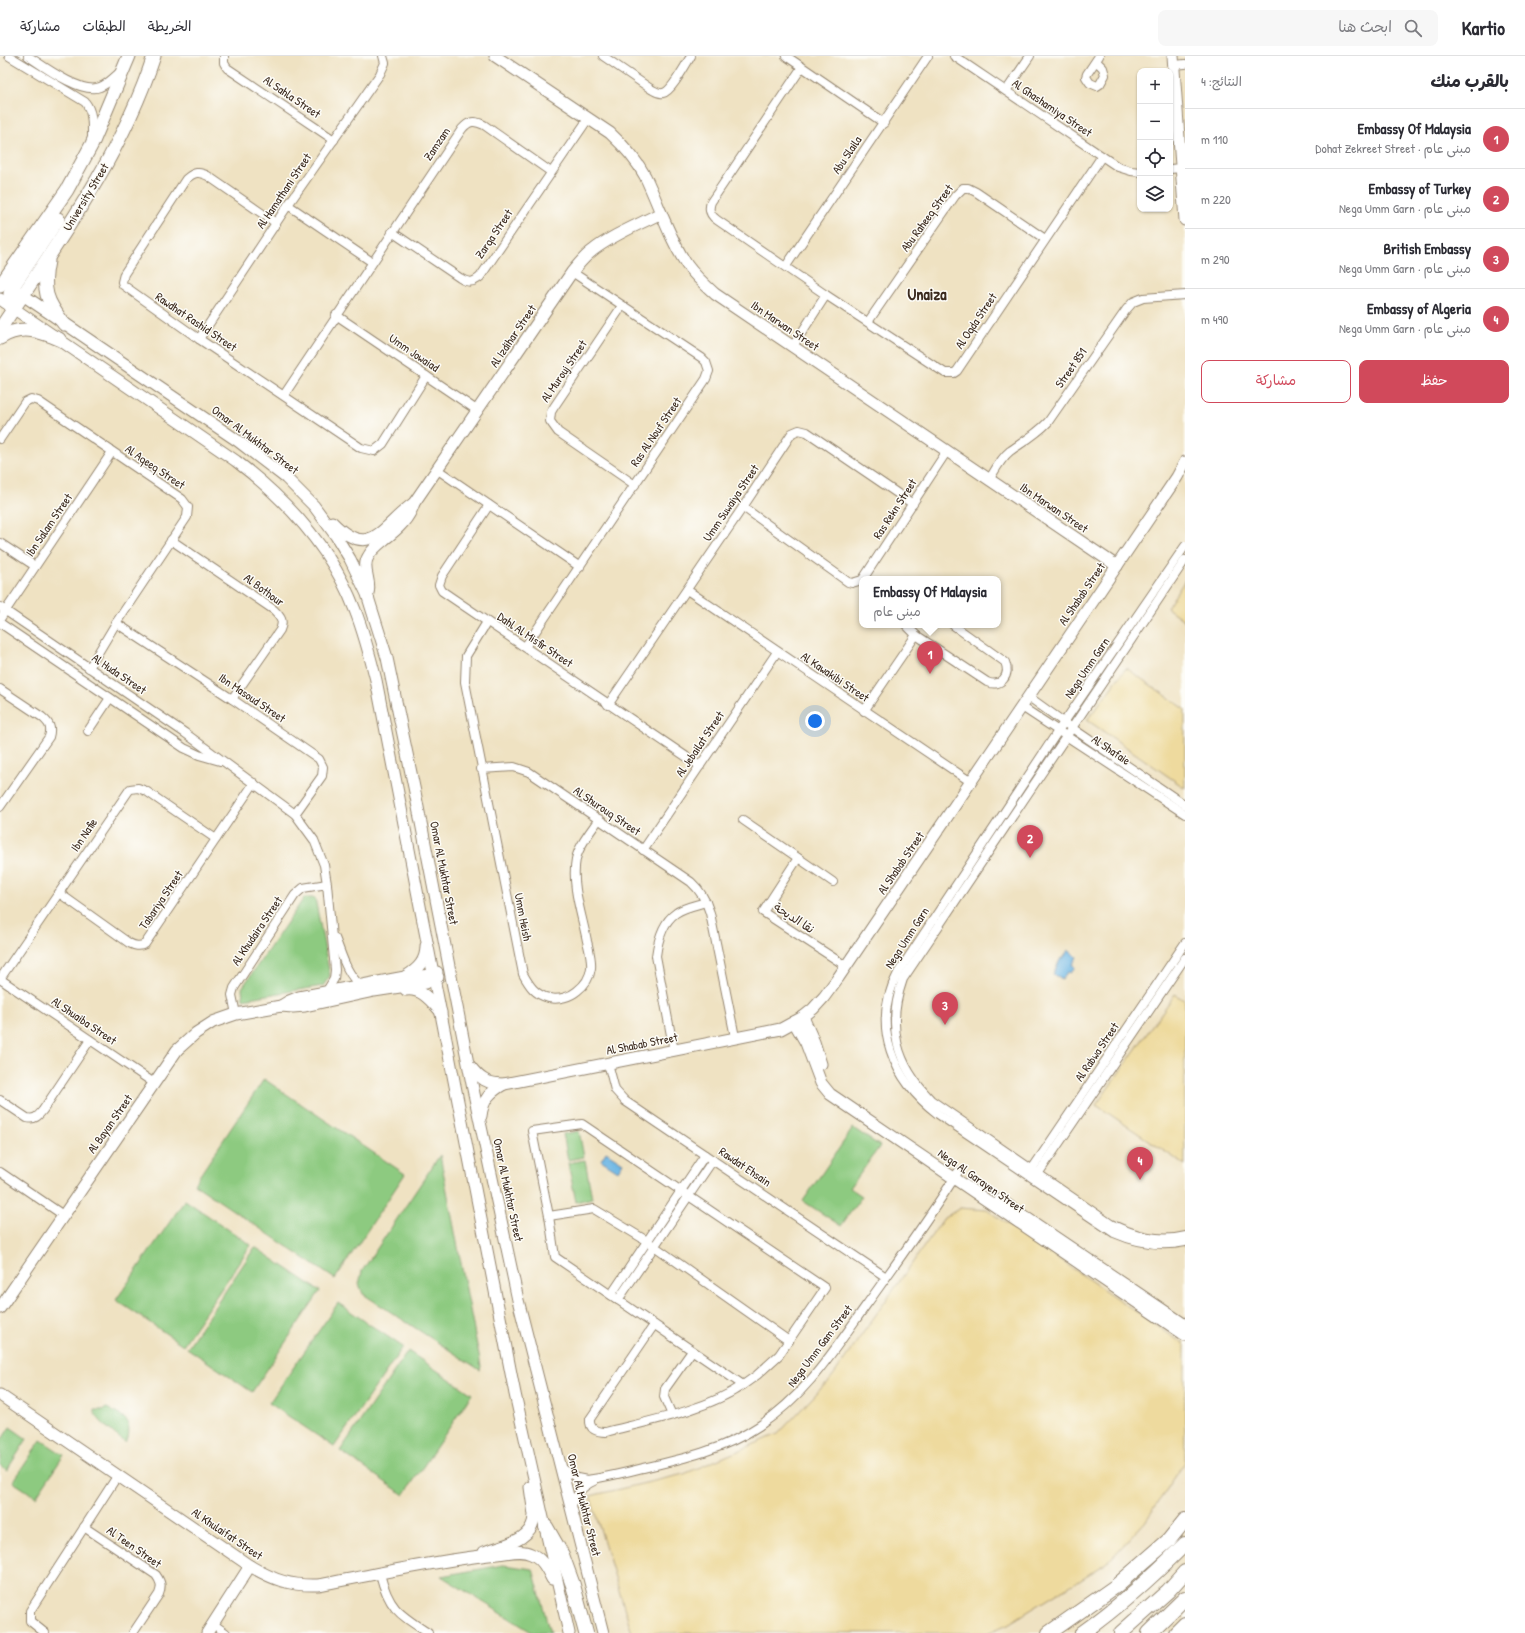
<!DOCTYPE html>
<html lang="ar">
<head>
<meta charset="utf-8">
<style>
	body { margin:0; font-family:"Patrick Hand","Playpen Sans Arabic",sans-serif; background:#f7f7f7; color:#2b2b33; direction:rtl }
	.controls { position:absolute; right:12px; top:12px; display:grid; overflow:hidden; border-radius:8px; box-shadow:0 1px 3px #0004 }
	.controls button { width:36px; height:36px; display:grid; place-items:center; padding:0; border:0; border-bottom:1px solid #e1e1e2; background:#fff; color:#2b2b33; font:20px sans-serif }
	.you { position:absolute; left:815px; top:665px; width:14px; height:14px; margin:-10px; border:3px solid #fff; border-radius:50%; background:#1a73e8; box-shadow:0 0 0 6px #1a73e833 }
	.badge { display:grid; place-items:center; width:26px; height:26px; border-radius:50%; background:#d1495b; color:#fff; font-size:13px; font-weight:700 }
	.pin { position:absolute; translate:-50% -33px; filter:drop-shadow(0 1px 2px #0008) }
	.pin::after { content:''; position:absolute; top:21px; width:14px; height:12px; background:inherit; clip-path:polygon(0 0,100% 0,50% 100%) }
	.popup { position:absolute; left:859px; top:520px; width:142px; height:52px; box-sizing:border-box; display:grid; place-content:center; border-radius:8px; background:#fff; filter:drop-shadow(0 1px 3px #0005); font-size:13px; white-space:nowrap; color:#7c7c81 }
	.popup b { font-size:15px; color:#2b2b33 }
	.popup::after { content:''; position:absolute; left:50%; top:100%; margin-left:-8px; border:8px solid transparent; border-top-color:#fff }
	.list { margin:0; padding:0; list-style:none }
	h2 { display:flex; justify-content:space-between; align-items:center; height:52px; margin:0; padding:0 16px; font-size:17px }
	h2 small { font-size:13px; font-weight:400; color:#7c7c81 }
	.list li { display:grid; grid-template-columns:26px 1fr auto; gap:12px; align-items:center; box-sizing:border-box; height:60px; padding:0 16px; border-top:1px solid #e1e1e2 }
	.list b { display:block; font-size:15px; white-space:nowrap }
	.list p { margin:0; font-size:13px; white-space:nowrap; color:#7c7c81 }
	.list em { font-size:13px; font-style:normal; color:#7c7c81 }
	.actions { display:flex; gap:8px; padding:12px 16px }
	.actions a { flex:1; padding:9px 0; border:1px solid #d1495b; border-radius:8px; text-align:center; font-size:14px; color:#d1495b }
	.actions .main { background:#d1495b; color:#fff }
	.icon { flex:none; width:22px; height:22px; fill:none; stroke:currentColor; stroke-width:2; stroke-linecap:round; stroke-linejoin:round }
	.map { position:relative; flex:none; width:1185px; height:1577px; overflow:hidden; direction:ltr }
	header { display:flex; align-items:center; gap:24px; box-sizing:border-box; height:56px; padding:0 20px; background:#fff; border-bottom:1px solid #e1e1e2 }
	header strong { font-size:19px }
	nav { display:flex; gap:22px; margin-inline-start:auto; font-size:14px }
	.search { width:280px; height:36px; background:#f7f7f7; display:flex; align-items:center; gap:10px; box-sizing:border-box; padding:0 14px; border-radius:8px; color:#7c7c81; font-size:15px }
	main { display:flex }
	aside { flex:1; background:#fff }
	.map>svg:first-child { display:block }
	.green { fill:#8dca80; stroke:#647a4f }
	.sand { fill:#eeda9e; stroke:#94825e }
	.water { fill:#6cb6e4; stroke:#547081 }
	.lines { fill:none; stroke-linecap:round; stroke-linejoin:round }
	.street-casing { stroke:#958670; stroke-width:10 }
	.secondary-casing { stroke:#958670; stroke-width:13 }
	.primary-casing { stroke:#958670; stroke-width:15 }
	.highway-casing { stroke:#958670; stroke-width:16 }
	.street { stroke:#fff; stroke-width:8 }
	.secondary { stroke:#fff; stroke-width:11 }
	.primary { stroke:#fff; stroke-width:13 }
	.highway { stroke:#fff; stroke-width:14 }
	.labels { text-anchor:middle; stroke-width:3; stroke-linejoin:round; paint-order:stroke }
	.street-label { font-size:12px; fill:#3b2a1e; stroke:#fdfcf7 }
	.district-label { font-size:16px; font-weight:bold; fill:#3b2a1e; stroke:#fdfcf7 }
</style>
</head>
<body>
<header>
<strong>Kartio</strong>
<div class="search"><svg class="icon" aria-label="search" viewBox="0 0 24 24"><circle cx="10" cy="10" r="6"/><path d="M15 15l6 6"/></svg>ابحث هنا</div>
<nav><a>الخريطة</a><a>الطبقات</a><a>مشاركة</a></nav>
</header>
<main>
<aside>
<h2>بالقرب منك<small>النتائج: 4</small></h2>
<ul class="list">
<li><span class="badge">1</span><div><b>Embassy Of Malaysia</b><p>مبنى عام · Dohat Zekreet Street</p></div><em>110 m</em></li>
<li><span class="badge">2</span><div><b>Embassy of Turkey</b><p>مبنى عام · Nega Umm Garn</p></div><em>220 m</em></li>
<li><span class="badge">3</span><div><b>British Embassy</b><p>مبنى عام · Nega Umm Garn</p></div><em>290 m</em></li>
<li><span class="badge">4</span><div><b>Embassy of Algeria</b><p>مبنى عام · Nega Umm Garn</p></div><em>490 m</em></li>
</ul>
<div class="actions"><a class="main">حفظ</a><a>مشاركة</a></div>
</aside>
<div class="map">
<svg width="1185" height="1577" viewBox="0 0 1185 1577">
	<rect width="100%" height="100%" fill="#fdfcf7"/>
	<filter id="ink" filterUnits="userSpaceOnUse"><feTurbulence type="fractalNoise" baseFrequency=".025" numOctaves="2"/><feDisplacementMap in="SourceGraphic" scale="8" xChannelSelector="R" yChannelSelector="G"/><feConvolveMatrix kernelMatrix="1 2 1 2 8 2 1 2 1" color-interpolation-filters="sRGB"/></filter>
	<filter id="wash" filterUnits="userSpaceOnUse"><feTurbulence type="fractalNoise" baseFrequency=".012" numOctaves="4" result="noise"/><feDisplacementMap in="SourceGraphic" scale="16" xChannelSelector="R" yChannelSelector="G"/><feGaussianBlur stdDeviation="0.9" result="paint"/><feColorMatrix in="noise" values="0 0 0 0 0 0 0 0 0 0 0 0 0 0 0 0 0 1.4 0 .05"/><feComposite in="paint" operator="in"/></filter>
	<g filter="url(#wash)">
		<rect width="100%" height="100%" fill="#efe2c2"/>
		<g class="green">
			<path d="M304,842H315L330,920L323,930L243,943L242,932Z"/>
			<path d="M264,1023L405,1118L335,1223L194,1128Z"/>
			<path d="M853,1072L880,1090L850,1132L862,1140L841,1170L803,1145Z"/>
			<path d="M579,1075L584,1101L568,1104L563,1078Z"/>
			<path d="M440,1099L481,1310L480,1314L363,1238L359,1228L362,1215Z"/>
			<path d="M585,1104L592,1142L576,1146L568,1107Z"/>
			<path d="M185,1144L251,1189L183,1289L116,1244Z"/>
			<path d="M255,1191L320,1235L252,1336L187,1292Z"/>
			<path d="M338,1247L403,1291L334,1391L269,1347Z"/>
			<path d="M408,1295L472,1338L404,1439L340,1395Z"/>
			<path d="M107,1352L123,1361L128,1366C129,1372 130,1382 125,1386C114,1378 102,1368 94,1357V1354H102Z"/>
			<path d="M10,1371L27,1383L7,1414L0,1409V1386Z"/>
			<path d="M41,1384L64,1399L36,1441L13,1426Z"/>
			<path d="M503,1509L533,1513L550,1577H533L441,1520Z"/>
		</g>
		<g class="sand">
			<path d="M1185,524V565L1167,552Z"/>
			<path d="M1126,612L1185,653V732L1087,664Z"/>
			<path d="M1175,938L1185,945V1109L1096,1049Z"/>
			<path d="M960,1152L987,1154L1185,1289V1406L1145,1466L1107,1507L1008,1568L987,1577H632L590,1440L684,1418L778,1378L832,1321L944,1162Z"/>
		</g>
		<g class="water">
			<path d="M1068,894L1077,901L1072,909L1075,911L1070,917L1067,916L1062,924L1053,918L1061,902L1063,903Z"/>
			<path d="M606,1096L623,1107L618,1115L601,1104Z"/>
		</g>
	</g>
	<g filter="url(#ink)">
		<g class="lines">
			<g class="street-casing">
				<g id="street">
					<path d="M9,0L85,46C93,56 92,69 92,81"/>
					<path d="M28,0C43,10 82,39 100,31C108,28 114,21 120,16"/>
					<path d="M224,0V7L227,12L334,84"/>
					<path d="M603,0L651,33C655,35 658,38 663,37C671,36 686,8 691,0"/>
					<path d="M786,0L884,67"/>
					<path d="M954,0L1118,111L1131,115L1140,116"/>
					<path d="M1096,5L1103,12L1105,19L1100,28L1097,30L1090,27L1086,21L1087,18L1099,0"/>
					<path d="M1174,9L1185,8"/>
					<path d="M802,11L711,146C708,154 710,159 717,164L826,239L945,317H954L957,315L1102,100"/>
					<path d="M1006,35L1030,0"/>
					<path d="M1170,113L1181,112"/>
					<path d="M288,149L372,206"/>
					<path d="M276,167L208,120C199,115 194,116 186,123L124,218L122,226L123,229L199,283L361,392L374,395L383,388L426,320"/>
					<path d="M392,176L460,222C468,227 473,227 480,221L588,63"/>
					<path d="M786,210L928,0"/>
					<path d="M622,250L554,351L551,356L550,365L558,376L635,429"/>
					<path d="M336,259L478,355"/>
					<path d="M868,266L955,140L963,132H968L976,136L1045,183"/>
					<path d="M199,283L288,149L380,18L385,7L383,0"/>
					<path d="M793,290L826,239"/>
					<path d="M284,339L462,73C469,65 474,64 484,69L551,116"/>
					<path d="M0,383L25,346L31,343L38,345L182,443L188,451L187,461L116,567L89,612"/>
					<path d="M438,414L580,511"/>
					<path d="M989,424C995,414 1001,402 1010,395C1023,386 1037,378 1048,366L1126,254L1133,246L1143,242L1185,239"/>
					<path d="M489,449L442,520L439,529L442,535L700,710"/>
					<path d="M743,451L848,526L852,527L862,524"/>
					<path d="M171,484L274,554C281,561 284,565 280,574L232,643"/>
					<path d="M0,487L35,510"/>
					<path d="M1185,490L1058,675L898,917C870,970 893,1024 938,1058L1114,1177C1137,1187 1161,1191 1185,1186"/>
					<path d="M1185,504L903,923C886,971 896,1008 931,1044L1111,1168C1134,1179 1159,1187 1185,1180"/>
					<path d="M863,523L947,395"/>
					<path d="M687,534L971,726"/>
					<path d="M0,551L185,677L295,758L314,784L324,809L327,828L335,914L334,923L326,936"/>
					<path d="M0,563L112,396"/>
					<path d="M487,566L466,600L465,626L523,918C529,929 535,939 549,942C559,944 570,941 577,935C585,929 590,921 591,912C592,903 589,894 587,885C582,859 571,829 576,803C579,789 591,775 599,763"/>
					<path d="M0,567L184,692L199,699L220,705"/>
					<path d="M116,567L232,643L319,703L323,711L322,720L295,758"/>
					<path d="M906,569L916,579L987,626C1001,632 1011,619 1005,606L953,569"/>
					<path d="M525,591L706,323L709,315L706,306L702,302L572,216"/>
					<path d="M0,633L42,661C49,667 52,671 49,681L0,751"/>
					<path d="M1029,641L1072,672L1185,749"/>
					<path d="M608,649L743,451L792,377L799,374L807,376L913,448"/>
					<path d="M1022,651L1185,758"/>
					<path d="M864,655L916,579"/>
					<path d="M88,675L110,642"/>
					<path d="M481,713L514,711L529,716L691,826C701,835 706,844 710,857L735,981"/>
					<path d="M743,764L833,826"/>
					<path d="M643,794L777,596"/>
					<path d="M798,802L763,856L846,910"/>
					<path d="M59,837L129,887C135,890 139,891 145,888L254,727"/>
					<path d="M335,882C342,899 346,917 360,929"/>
					<path d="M0,923L130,733L138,732L146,735L216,783"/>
					<path d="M0,923L154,1027"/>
					<path d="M236,958L232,939L234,932L295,839L303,832L327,828"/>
					<path d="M674,995L656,900C658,884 663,866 676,857C684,851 697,849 706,846"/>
					<path d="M608,1007L615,1034L625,1045L886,1221"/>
					<path d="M0,1044L27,1062C35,1064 38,1060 43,1054L90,984"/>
					<path d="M582,1068L825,1232L779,1299L757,1319L743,1329L555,1201L549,1160L532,1075Z"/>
					<path d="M0,1116L63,1159"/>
					<path d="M1030,1116L1185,887"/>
					<path d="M1036,1121L1185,902"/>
					<path d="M549,1160L594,1153L647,1185L789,1285"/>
					<path d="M611,1239L705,1099"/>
					<path d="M618,1244L713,1104"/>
					<path d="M654,1269L590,1363C589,1374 597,1376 606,1376C649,1365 707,1354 743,1329"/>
					<path d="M672,1359L664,1341L665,1333L692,1295"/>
					<path d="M562,1412L577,1422L587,1424C606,1421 624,1417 643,1412C683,1403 725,1393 759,1370C807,1338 834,1294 867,1248C898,1205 930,1161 958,1116"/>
					<path d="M571,1451C576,1439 582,1430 594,1425"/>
					<path d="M84,1471L156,1519C161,1526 162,1530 159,1538L133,1577"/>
					<path d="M380,1518C389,1553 399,1558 428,1577"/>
					<path d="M213,1568L226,1577"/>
					<path d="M45,1577L30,1565V1555L118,1419"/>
				</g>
			</g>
			<g class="secondary-casing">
				<g id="secondary">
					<path d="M495,0L610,77C624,90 636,103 645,120C659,149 669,182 687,209C695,220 705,229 715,238L1117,510"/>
					<path d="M1173,0L1185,164"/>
					<path d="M17,235L238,385L286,422L314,450L336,480L350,503L367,538L387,602L415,736L473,1033L518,1244L603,1577"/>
					<path d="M0,243L236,405C287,444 332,493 355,554C364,577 370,600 376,624L515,1338L569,1577"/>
					<path d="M332,466C371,506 382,469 414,447"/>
					<path d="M368,537C372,525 361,512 368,501C371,494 379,488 385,483C398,473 409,463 414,447L572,216C578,209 584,201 592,195C612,179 638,169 661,157"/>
					<path d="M406,920C418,913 426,905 426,890"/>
					<path d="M406,934C422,932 431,945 441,956"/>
					<path d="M281,950L289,945L299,941L405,921L434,919L438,921"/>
					<path d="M803,961L814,986L821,1008"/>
					<path d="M794,966L806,987L821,1027L830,1038L1185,1279"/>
					<path d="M470,1010C480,1023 487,1028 504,1028L781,973L803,961L813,953L824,941L838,922L1177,421L1185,406"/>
					<path d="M481,1060C483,1043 490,1036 504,1028"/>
					<path d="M1000,1144L1185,1269"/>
					<path d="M0,1252L177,994L196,977L213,966L236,958L281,950L293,951L305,950L374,935L426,927L437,916"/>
					<path d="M0,1339L250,1510C274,1524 290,1530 318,1529C378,1518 438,1504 498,1498C509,1497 521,1493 531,1498C542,1502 547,1513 552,1523"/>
					<path d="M484,1496C503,1489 534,1485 534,1459C533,1450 531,1440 530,1431"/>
					<path d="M207,1577L250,1510"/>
				</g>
			</g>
			<g class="primary-casing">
				<g id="primary">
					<path d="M48,205C42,234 46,245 64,268"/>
					<path d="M0,230L67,134L92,88L129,0"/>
					<path d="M14,252L10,238L12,232L58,163"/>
					<path d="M0,273C58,186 121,101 154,0"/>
					<path d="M0,282C20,269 38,274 59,283"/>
				</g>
			</g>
			<g class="highway-casing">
				<g id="highway">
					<path d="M546,1471L562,1499L573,1529L586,1577"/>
					<path d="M1049,1577L1116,1530L1169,1484L1185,1464"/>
					<path d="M1082,1577C1119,1551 1153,1520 1185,1488"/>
					<path d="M1121,1577L1168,1535L1185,1516"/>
					<path d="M1149,1577L1185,1542"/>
					<path d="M1176,1577L1185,1568"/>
				</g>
			</g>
			<use href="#street" class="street"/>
			<use href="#secondary" class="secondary"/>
			<use href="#primary" class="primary"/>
			<use href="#highway" class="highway"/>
		</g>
	</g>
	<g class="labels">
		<g class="street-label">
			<text transform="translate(292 41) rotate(34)" y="4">Al Sahla Street</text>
			<text transform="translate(1052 52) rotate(34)" y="4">Al Ghashamiya Street</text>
			<text transform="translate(437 88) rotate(-56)" y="4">Zamzam</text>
			<text transform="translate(847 99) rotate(-56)" y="4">Abu Slaila</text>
			<text transform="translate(284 135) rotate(-56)" y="4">Al Hamathani Street</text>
			<text transform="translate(86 141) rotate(-59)" y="4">University Street</text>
			<text transform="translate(927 162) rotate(-54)" y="4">Abu Raheeq Street</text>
			<text transform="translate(494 178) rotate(-56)" y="4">Zarqa Street</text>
			<text transform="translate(976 265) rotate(-56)" y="4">Al Oqda Street</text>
			<text transform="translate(196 266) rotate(34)" y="4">Rawdhat Rashid Street</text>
			<text transform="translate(785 270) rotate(34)" y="4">Ibn Marwan Street</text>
			<text transform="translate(513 280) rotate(-56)" y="4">Al Izdihar Street</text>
			<text transform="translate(414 297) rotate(34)" y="4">Umm Jowaiad</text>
			<text transform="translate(1071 312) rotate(-55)" y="4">Street 851</text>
			<text transform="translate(564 315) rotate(-56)" y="4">Al Murouj Street</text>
			<text transform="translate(656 376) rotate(-56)" y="4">Ras Al Nouf Street</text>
			<text transform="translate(255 384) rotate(37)" y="4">Omar Al Mukhtar Street</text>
			<text transform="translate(155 411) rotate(34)" y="4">Al Aqeeq Street</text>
			<text transform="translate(731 447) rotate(-56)" y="4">Umm Suwaiya Street</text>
			<text transform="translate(1054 452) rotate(34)" y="4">Ibn Marwan Street</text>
			<text transform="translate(895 453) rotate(-57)" y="4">Ras Rekn Street</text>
			<text transform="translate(49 469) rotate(-56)" y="4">Ibn Salam Street</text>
			<text transform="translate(264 534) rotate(36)" y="4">Al Bothour</text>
			<text transform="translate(1082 538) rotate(-56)" y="4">Al Shabab Street</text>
			<text transform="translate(535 584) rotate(34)" y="4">Dahl Al Misfir Street</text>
			<text transform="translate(1087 612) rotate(-56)" y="4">Nega Umm Garn</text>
			<text transform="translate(119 618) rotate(34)" y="4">Al Huda Street</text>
			<text transform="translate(835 621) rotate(34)" y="4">Al Kawakibi Street</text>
			<text transform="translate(252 642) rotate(34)" y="4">Ibn Masoud Street</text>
			<text transform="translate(700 688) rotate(-56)" y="4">Al Jebailat Street</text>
			<text transform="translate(1111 694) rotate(34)" y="4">Al Shafaie</text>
			<text transform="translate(607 755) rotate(34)" y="4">Al Shurouq Street</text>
			<text transform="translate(84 779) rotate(-56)" y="4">Ibn Nafie</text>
			<text transform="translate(901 807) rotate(-56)" y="4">Al Shabab Street</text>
			<text transform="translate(444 817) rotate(79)" y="4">Omar Al Mukhtar Street</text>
			<text transform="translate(161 844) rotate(-56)" y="4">Tabariya Street</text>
			<text transform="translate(523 861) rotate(79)" y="4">Umm Heish</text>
			<text transform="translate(794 862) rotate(33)" y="4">نقا الديحة</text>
			<text transform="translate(257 875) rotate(-56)" y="4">Al Khudaira Street</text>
			<text transform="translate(907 882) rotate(-57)" y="4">Nega Umm Garn</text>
			<text transform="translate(84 965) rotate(34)" y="4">Al Shuaiba Street</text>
			<text transform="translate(642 988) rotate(-11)" y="4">Al Shabab Street</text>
			<text transform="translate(1097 996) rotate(-56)" y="4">Al Rabwa Street</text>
			<text transform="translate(110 1068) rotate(-55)" y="4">Al Bayan Street</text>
			<text transform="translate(745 1111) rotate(34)" y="4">Rawdat Ehsain</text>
			<text transform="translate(981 1125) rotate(35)" y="4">Nega Al Garayen Street</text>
			<text transform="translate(508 1134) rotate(78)" y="4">Omar Al Mukhtar Street</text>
			<text transform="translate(820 1290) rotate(-53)" y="4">Nega Umm Gam Street</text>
			<text transform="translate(584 1449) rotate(76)" y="4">Omar Al Mukhtar Street</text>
			<text transform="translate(227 1478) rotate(34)" y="4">Al Khulaifat Street</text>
			<text transform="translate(134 1491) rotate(35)" y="4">Al Teen Street</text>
		</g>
		<g class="district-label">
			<text x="927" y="244">Unaiza</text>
		</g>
	</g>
</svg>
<div class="controls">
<button>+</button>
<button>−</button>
<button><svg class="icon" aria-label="locate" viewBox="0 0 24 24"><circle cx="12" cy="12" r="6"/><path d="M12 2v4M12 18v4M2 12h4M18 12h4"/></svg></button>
<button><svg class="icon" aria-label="layers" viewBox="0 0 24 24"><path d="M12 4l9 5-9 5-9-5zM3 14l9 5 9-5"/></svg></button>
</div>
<div class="you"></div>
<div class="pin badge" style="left:930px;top:618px">1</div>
<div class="popup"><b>Embassy Of Malaysia</b>مبنى عام</div>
<div class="pin badge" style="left:1030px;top:802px">2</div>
<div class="pin badge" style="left:945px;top:969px">3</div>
<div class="pin badge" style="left:1140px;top:1124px">4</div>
</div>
</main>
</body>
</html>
